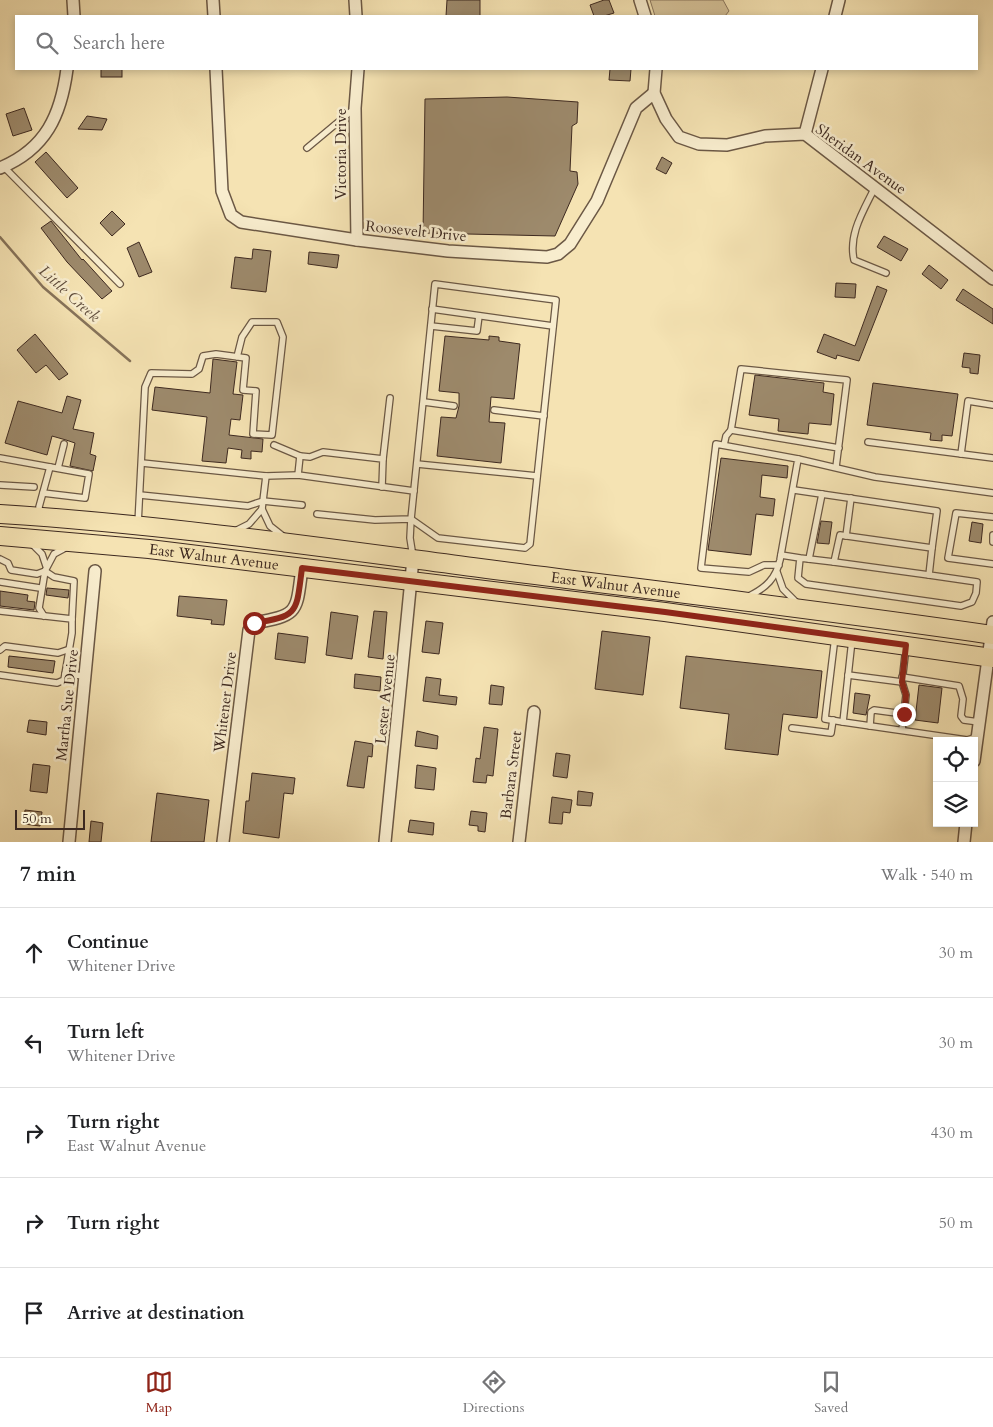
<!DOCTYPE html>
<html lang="en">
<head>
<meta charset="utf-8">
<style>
	body { margin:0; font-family:Cardo,serif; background:#f2f2f2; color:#202124 }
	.controls { position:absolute; right:15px; bottom:15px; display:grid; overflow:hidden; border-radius:0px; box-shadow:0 2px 8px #0003 }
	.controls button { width:45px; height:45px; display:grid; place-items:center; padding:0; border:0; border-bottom:1px solid #e0e0e0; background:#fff; color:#202124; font:25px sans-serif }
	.scale { position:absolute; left:15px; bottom:12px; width:70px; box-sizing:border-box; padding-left:5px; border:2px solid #3d2920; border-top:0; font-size:14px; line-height:18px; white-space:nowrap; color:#3d2920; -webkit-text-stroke:4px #f8edce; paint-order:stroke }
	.stop { position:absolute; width:15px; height:15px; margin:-11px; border:4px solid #8f2418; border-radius:50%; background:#fff }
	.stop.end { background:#8f2418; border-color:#fff; box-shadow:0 1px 5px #0008 }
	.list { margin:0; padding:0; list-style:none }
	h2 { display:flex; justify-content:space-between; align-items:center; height:65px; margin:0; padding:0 20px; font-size:21px }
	h2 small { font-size:16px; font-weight:400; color:#757577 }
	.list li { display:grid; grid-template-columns:32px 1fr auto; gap:15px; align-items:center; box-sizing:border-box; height:90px; padding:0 20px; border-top:1px solid #e0e0e0 }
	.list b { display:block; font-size:19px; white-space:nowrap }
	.list p { margin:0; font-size:16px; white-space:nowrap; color:#757577 }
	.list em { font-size:16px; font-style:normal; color:#757577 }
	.icon { flex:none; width:28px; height:28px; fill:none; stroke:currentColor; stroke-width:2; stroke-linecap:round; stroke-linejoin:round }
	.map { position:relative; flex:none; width:993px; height:842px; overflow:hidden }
	.search { position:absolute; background:#fff; box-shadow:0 2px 8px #0003; left:15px; right:15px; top:15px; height:55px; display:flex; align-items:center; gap:12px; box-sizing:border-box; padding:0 18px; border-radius:0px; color:#757577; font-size:19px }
	.sheet { height:515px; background:#fff }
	nav { display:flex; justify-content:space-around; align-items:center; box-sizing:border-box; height:70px; border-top:1px solid #e0e0e0; background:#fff; font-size:14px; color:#757577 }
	nav a { display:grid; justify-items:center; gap:2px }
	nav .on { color:#8f2418 }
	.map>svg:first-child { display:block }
	.green { fill:#d6c39a; stroke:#8a765d }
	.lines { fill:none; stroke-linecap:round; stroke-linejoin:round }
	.stream { stroke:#86735a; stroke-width:2.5 }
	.building { fill:#9d8a6c; stroke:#3d2920 }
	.lane-casing { stroke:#6b5845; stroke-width:8 }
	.street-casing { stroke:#6b5845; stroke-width:14 }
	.primary-casing { stroke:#3d2920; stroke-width:20 }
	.lane { stroke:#f8edce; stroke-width:5.5 }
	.street { stroke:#f8edce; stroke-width:11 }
	.primary { stroke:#f5e3b3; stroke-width:18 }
	.route { stroke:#8f2418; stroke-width:6 }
	.labels { text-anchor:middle; stroke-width:5; stroke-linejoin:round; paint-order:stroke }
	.street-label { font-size:15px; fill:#3d2920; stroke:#f8edce }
	.water-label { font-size:16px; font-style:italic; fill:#614e3d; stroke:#f8edce }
</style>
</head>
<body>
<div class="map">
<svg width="993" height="842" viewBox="0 0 993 842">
	<rect width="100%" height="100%" fill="#f5e3b3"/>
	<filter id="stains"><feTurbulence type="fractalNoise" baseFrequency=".004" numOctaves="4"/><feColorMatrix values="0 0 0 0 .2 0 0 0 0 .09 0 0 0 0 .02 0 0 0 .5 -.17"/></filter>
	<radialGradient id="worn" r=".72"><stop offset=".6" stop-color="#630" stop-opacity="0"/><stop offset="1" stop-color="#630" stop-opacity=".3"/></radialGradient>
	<path class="green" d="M650,0H723L729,11L725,16H655Z"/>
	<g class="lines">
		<path class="stream" d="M0,237L43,287L130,361"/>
	</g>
	<g class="building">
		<path d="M447,0H480V16H446Z"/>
		<path d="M604,0H609L614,13L604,16H594L590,5Z"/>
		<rect x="101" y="69" width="21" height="8"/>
		<path d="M610,69H631L630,81L609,80Z"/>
		<path d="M507,97L578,102L577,123L572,126L570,171L577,172L578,184L555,236L423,233L425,99Z"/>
		<path d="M24,108L32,130L13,136L6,114Z"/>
		<path d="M87,116L107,119L102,130L78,129Z"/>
		<path d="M46,152L78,188L67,198L35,162Z"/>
		<path d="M662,157L672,163L666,174L656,169Z"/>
		<path d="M112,211L125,224L112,236L100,223Z"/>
		<path d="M51,221L82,260L83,259L112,291L102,299L67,262L41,228Z"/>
		<path d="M884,236L908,249L901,261L877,247Z"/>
		<path d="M139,242L152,272L139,277L127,248Z"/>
		<path d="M253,249L271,251L266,292L231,288L235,257L252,259Z"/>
		<path d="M309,252L339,255L337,268L308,264Z"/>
		<path d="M929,265L948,280L941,289L922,274Z"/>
		<path d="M836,283L856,284L855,298L835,297Z"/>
		<path d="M877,286L887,290L859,361L837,355L836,359L817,352L824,334L855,346Z"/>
		<path d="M963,289L993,309V324L956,300Z"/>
		<path d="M35,334L68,374L59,380L46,365L36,373L17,350Z"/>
		<path d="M445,336L489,340V336L499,337V341L520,344L514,399L491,397L489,422L505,423L501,463L437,456L441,417L456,418L459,406V393L439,391Z"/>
		<path d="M964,353L980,355L978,374L970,373V368L962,367Z"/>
		<path d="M213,359L237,362L233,394L243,395L240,420L231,419L229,435L263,439L262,452L251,451V459L241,458L242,450L228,448L226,463L202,461L207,417L152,410L155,387L210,393Z"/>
		<path d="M755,375L824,383L823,392L834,394L831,425L809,423L808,434L778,431L779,419L749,415Z"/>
		<path d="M873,383L958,394L952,436L942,435V441L930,440L931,433L867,425Z"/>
		<path d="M67,396L81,400L73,429L94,433L90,454L96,456L93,471L70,466L75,443L66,440L52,436L47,455L5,443L18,401L62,413Z"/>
		<path d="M721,458L788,466L787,478L762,475L760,497L775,499L773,516L756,514L751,555L708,550Z"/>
		<path d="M821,521L832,522L829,544L817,543Z"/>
		<path d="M972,522L983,524L981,543L969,541Z"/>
		<path d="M47,588L69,590L68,598L46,595Z"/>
		<path d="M0,591L28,595L27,601L35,602L34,610L0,606Z"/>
		<path d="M179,596L227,600L224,625L211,624L212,620L177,616Z"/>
		<path d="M374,611L387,612L383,659L368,657Z"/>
		<path d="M331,612L358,616L352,659L326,655Z"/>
		<path d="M426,621L443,623L439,654L422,652Z"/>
		<path d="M602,631L650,637L643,695L595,689Z"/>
		<path d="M278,633L308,637L305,663L275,659Z"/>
		<path d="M9,656L55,661L53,673L8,667Z"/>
		<path d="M686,656L822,671L817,718L783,714L778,755L725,749L729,714L680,708Z"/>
		<path d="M355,674L381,677L380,691L354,688Z"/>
		<path d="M426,677L441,679L439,695L457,697L456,705L423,701Z"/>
		<path d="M491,685L504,687L502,705L489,704Z"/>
		<path d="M919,685L942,688L938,723L915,720Z"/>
		<path d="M855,693L870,695L866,715L853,713Z"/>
		<path d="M29,720L47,722L46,735L27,732Z"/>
		<path d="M484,727L498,729L493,776L487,775L486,783L473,782L476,758L480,759Z"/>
		<path d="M417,731L438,736L437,749L415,746Z"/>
		<path d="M355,741L373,744L372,757L368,756L364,788L347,786Z"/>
		<path d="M556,753L570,755L567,778L553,776Z"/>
		<path d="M33,764L50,766L47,793L30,791Z"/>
		<path d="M417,765L436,768L434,790L415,788Z"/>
		<path d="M252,773L295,778L293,794L284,793L279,838L243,833L246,801H249Z"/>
		<path d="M578,791L593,793L591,806L577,805Z"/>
		<path d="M157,793L209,800L204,842H151Z"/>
		<path d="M552,797L572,800L570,813L563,812L562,824L549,823Z"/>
		<path d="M25,810L42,812L40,826L24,824Z"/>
		<path d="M471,811L487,813L485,832L478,831V826L469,825Z"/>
		<path d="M410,820L434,823L433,835L408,832Z"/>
		<path d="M91,821L103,823L101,842H89Z"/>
	</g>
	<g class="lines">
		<g class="lane-casing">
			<g id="lane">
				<path d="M307,148L355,108"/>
				<path d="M4,167L120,284"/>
				<path d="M875,187C864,210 848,234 854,260L886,273"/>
				<path d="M432,309L553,326"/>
				<path d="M431,326L477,331L479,316"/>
				<path d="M424,402L454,406"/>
				<path d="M494,410L544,416"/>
				<path d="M868,442L993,458"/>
				<path d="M274,445L300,456L310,457L323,452L383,459L382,487"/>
				<path d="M724,445L726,436L731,430"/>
				<path d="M961,454L968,401L993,405"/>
				<path d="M0,458L50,467L39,507L40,515"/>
				<path d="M383,459L390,398"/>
				<path d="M798,459L875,477L993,493"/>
				<path d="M142,463L266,476L262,509L270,526L284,537"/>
				<path d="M417,464L537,476"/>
				<path d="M836,467L847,380L741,369L731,430L839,448"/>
				<path d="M58,468L64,444"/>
				<path d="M298,475L300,456"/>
				<path d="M266,476L298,475L414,491"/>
				<path d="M0,485L34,487"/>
				<path d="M794,490L937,511L932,548"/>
				<path d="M43,493L85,498L89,474L50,467"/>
				<path d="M140,495L248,506L263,501L302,505"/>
				<path d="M317,514L375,520L411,519L438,538L525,548L530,544L556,300L435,284L411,519L410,538L413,557"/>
				<path d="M993,517L956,513L948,558L993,564"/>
				<path d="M138,524L145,387L151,373L192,374L199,369L203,356L216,354L246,358L243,390L256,391L253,434L272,435L283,337L277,322H252L242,337L237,357"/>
				<path d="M235,531L249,524L262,509"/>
				<path d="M993,535V542"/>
				<path d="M846,536L851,498"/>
				<path d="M33,545L42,554L46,566"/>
				<path d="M781,555L800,558L798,578L806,584L961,606L972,602L976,593L977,582L929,575L932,548L840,535L834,562L800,558"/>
				<path d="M0,559L8,563L11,570L37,574L45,571L54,554L67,547"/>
				<path d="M809,559L822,494"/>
				<path d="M834,562L929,575"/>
				<path d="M777,572L783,589L797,603"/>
				<path d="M1,582L40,588"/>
				<path d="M749,596C766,588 776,578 780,560L798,459L716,444L701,568L749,572L764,565H779"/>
				<path d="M0,611L72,619V633L64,680L57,683L0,675"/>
				<path d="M44,616L39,608L45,571L54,577L74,581L72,619"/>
				<path d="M835,637L825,719L843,722"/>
				<path d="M852,640L843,722L967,740L977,737"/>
				<path d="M0,650L5,646L58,653L70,649"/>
				<path d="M65,674L85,676"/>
				<path d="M848,675L902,682L906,647"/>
				<path d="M902,677L959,686L963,699L961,716L964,720L979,722"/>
				<path d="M870,726L871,712L874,710L904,714"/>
				<path d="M792,728L831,733L833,720"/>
				<path d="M902,730L906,695L902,682"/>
			</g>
		</g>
		<g class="street-casing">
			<g id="street">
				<path d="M73,0L74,16"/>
				<path d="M213,0L214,16"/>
				<path d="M355,0L356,16"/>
				<path d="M640,0L645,16"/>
				<path d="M835,16L839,0"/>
				<path d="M216,69L222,191L231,215L241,222L357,240L448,251L547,257L558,254L570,244L597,201L636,108L654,93"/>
				<path d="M656,69L654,93L666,119L679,137L699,144L727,145L765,136L805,134L993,279"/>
				<path d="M805,134L822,69"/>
				<path d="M0,168C46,149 61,115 67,69"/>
				<path d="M357,240L355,108L358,69"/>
				<path d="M974,761L993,622"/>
				<path d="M69,842L95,571"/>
				<path d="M223,842L249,630L254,623C300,615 296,612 302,568"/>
				<path d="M385,842L413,559"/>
				<path d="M519,842L534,712"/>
				<path d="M964,842L966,823"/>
			</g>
		</g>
		<g class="primary-casing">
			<g id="primary">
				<path id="s1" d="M0,514C160,524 320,547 480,568C651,590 822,610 993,635"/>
				<path id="s2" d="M0,536L149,549L665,612L993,658"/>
			</g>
		</g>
		<use href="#lane" class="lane"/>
		<use href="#street" class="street"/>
		<use href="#primary" class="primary"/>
	</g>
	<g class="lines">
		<path class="route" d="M254,623C300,616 296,612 302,568L665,612L906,645L902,682L906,695L904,714"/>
	</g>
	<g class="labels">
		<g class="street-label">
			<text transform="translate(341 154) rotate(-90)" y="5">Victoria Drive</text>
			<text transform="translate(861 159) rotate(36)" y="5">Sheridan Avenue</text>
			<text transform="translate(416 231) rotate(6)" y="5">Roosevelt Drive</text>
			<text dy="5" stroke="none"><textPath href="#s2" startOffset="215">East Walnut Avenue</textPath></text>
			<text dy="5" stroke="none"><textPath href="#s1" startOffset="620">East Walnut Avenue</textPath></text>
			<text transform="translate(385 699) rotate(-84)" y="5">Lester Avenue</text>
			<text transform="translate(225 702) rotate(-83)" y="5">Whitener Drive</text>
			<text transform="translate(67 705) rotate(-84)" y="5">Martha Sue Drive</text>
			<text transform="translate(511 775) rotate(-83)" y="5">Barbara Street</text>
		</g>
		<g class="water-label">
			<text transform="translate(70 293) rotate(42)" y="6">Little Creek</text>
		</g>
	</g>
	<rect width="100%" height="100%" filter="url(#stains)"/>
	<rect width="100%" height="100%" fill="url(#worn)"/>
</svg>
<div class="controls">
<button><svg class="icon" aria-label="locate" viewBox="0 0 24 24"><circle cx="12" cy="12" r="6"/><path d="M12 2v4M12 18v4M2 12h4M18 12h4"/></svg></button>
<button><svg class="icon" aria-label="layers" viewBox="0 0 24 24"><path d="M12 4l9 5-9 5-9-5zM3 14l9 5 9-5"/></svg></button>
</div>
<div class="scale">50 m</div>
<div class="stop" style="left:254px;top:623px"></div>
<div class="stop end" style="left:904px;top:714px"></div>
<div class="search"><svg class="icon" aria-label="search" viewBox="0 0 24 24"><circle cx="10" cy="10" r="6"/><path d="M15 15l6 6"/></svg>Search here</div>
</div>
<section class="sheet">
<h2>7 min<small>Walk · 540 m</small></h2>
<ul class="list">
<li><svg class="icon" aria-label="ahead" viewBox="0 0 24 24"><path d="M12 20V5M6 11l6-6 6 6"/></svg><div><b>Continue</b><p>Whitener Drive</p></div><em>30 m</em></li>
<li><svg class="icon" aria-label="left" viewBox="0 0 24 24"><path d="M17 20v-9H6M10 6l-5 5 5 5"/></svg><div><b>Turn left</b><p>Whitener Drive</p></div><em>30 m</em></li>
<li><svg class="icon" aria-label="right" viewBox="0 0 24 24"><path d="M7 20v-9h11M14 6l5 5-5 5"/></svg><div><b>Turn right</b><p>East Walnut Avenue</p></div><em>430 m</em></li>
<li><svg class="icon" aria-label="right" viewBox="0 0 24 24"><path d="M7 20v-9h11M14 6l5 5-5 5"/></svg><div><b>Turn right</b></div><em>50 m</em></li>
<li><svg class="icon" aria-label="arrive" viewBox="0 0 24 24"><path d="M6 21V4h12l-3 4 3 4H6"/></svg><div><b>Arrive at destination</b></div></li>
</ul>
</section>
<nav>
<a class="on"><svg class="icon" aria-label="map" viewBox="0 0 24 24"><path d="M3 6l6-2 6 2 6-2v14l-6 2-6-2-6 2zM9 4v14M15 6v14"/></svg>Map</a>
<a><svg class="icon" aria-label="directions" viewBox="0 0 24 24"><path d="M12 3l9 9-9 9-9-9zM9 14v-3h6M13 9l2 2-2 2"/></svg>Directions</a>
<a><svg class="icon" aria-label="saved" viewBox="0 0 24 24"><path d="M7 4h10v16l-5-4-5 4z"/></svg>Saved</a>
</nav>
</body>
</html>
